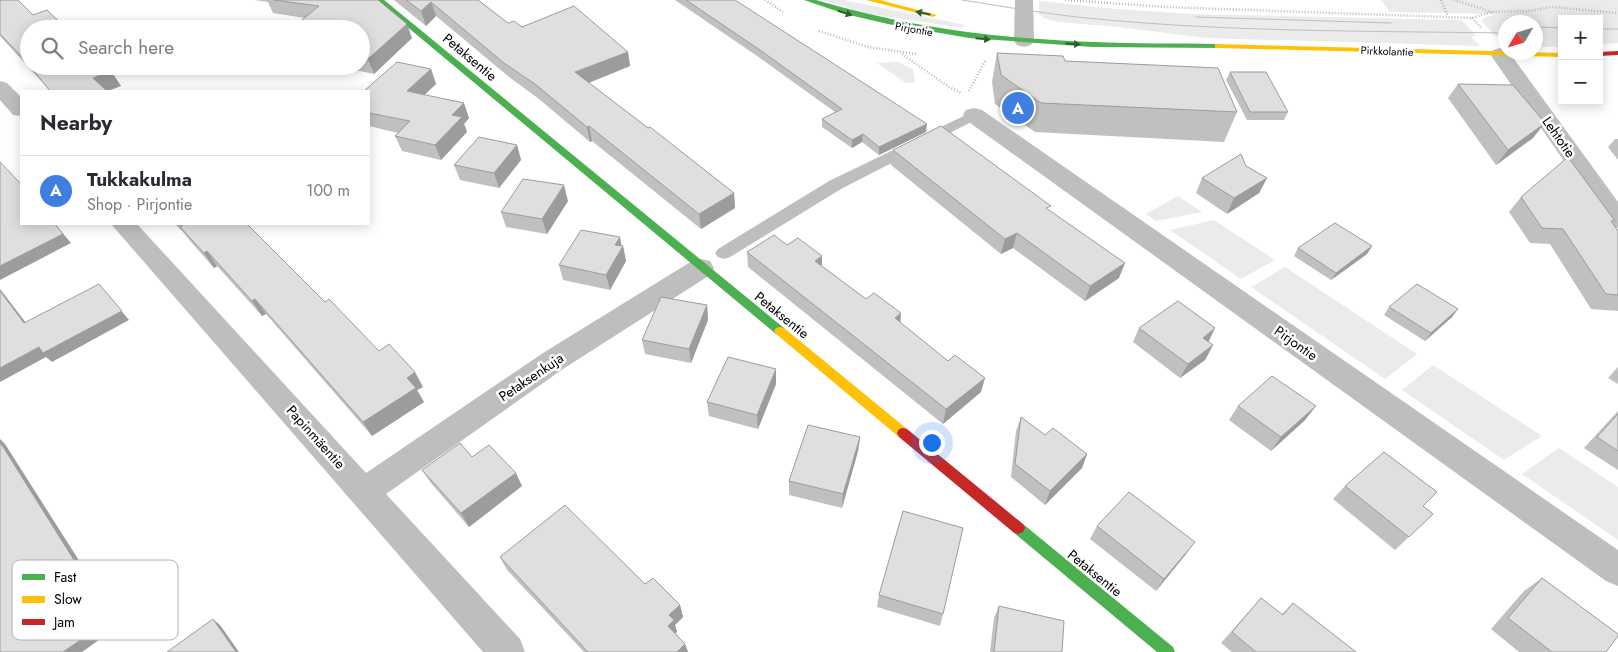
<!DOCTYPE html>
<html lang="en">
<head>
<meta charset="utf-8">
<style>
	body { margin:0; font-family:Jost,sans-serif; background:#f2f2f3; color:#2b2b33 }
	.controls { position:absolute; right:15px; top:15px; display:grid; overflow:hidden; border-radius:0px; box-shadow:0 2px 12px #0003 }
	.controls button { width:45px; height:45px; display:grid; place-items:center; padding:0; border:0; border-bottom:1px solid #e1e1e2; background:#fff; color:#2b2b33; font:25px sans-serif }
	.compass { position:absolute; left:1498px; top:15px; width:45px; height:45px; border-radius:50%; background:#fff; box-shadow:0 2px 12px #0003; rotate:232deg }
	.you { position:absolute; left:931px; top:442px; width:18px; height:18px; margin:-12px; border:4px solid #fff; border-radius:50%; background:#1a73e8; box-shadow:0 0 0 8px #1a73e833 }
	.badge { display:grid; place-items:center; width:32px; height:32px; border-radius:50%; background:#111827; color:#fff; font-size:16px; font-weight:700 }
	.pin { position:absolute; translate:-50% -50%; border:2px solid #fff; box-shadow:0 1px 5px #0006 }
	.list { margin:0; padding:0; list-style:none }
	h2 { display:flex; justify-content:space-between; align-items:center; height:65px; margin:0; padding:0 20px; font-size:21px }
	h2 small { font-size:16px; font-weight:400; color:#7c7c81 }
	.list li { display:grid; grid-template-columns:32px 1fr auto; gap:15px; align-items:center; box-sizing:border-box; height:70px; padding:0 20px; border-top:1px solid #e1e1e2 }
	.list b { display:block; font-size:19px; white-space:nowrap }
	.list p { margin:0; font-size:16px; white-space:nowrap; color:#7c7c81 }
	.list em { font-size:16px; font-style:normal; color:#7c7c81 }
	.icon { flex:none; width:28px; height:28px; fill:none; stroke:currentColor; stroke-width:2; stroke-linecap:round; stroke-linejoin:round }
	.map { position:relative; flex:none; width:1618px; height:652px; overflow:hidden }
	.search { position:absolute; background:#fff; box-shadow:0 2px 12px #0003; left:20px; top:20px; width:350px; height:55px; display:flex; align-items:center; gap:12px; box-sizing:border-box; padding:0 18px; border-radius:28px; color:#7c7c81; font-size:19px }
	.panel { position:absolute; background:#fff; box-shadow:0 2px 12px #0003; left:20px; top:90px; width:350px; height:135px; border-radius:0px }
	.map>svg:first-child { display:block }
	.green { fill:#ebebeb }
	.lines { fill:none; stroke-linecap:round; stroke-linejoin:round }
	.path { stroke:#b9b9b9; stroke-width:2.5; stroke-dasharray:1 2; stroke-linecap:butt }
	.lane { fill:#bebebe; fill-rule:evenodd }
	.street { fill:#bebebe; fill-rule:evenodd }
	.fast { fill:#4caf50; fill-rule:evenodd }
	.slow { fill:#ffc107; fill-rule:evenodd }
	.jam { fill:#c62828; fill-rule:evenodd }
	.tram { stroke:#bebebe; stroke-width:1 }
	.wall { fill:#c0c0c0 }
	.shaded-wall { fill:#9c9c9c }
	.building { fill:#dfdfdf; stroke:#9c9c9c }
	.oneway { fill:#2a602c }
	.labels { text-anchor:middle; stroke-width:5; stroke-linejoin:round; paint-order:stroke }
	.far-street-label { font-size:11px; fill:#000; stroke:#fff }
	.street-label { font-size:14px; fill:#000; stroke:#fff }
	.key { fill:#fff; stroke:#b2b2b2; stroke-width:1 }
	.key-label { font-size:14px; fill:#000 }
</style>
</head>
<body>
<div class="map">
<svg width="1618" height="652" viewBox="0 0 1618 652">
	<rect width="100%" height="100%" fill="#fff"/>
	<g class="green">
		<path d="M821,0H844L965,25L963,28L870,14Z"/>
		<path d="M1381,0H1618V43L1599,44V19H1562V47H1536V22H1506L1505,36H1495L1482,21L1484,18L1495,14L1390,12Z"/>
		<path d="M1039,1L1116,9L1193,14L1462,20L1476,36H1471L1480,46L1206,38L1118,27L1058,22L1044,18L1039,14Z"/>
		<path d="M898,62L913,69L915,82L906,83L877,63Z"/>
		<path d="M1178,196L1202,212L1156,221L1146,214Z"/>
		<path d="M1214,220L1275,260L1241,279L1170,230Z"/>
		<path d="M1285,267L1417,354L1385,379L1251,287Z"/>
		<path d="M1433,365L1542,436L1504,460L1402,390Z"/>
		<path d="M1559,448L1618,487V540L1522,474Z"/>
	</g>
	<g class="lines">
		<g class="path">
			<path d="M765,0L783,12"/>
			<path d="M1065,0L1166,7L1472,18L1492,12L1528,11L1552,7L1618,13"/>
			<path d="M1441,0L1448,16"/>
			<path d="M1454,0L1492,12"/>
			<path d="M1472,18L1481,28"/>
			<path d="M819,31L868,47L917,54"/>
			<path d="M902,54L949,87L962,93"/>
			<path d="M969,91L985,61"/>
		</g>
		<path class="lane" d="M974,111L979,112L981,115L979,118L841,189L730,257L724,259L718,257L715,253L718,249L829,181Z"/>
		<g class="street">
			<path d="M1015,0H1033L1034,41L1031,45L1024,47L1017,45L1014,41Z"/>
			<path d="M1500,48L1506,49V52H1509L1618,202V228L1609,226L1490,54L1493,50Z"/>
			<path d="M0,81L7,83L21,97V116L13,115L0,100Z"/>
			<path d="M974,108L982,110L1618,550V586L1606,581L966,120L963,115L966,110Z"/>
			<path d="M111,224H137L366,473L543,353L692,261L701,259L710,261L714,268L710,275L563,369L386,494L520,639L525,652H483Z"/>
		</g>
		<g class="fast">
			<path d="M375,0H384L784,328L786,331L784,334H776Z"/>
			<path d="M804,0H816C907,27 999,39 1093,42C1135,44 1176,43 1218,44L1222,46L1218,48L1092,47L969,38L888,24L845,14Z"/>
			<path d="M1018,522L1023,524L1173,647L1175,652H1157L1013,532L1011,528L1013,524Z"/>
		</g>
		<g class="slow">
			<path d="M866,0H880L937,15L933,17Z"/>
			<path d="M1215,44L1562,53V57L1218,48H1215Z"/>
			<path d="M780,327L784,328L907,429L909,433L907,437L903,438L899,437L776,334L774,331L776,328Z"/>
		</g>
		<g class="jam">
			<path d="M1618,51V55L1599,56V52Z"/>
			<path d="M903,428L907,429L1023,524L1025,528L1023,532L1018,534L1013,532L899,437L897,433L899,429Z"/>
		</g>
		<g class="tram">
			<path d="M962,0C1007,7 1052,15 1097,19C1233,32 1370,31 1506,33"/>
			<path d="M1196,17L1391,23"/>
			<path d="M1536,27L1562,28"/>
			<path d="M1599,29H1618"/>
		</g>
	</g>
	<g class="wall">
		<path d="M0,0L33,15L65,27L75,29H29V66H107L121,86L41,81L0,36Z"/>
		<path d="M255,0H378L412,38L374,74L341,67L340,66H361V29L305,18L273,13L268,2Z"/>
		<path d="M394,0H478L508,23L628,52L630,66L589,83L734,193L735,208L701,229L592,141L590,142L539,99L509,77L436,16L426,26Z"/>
		<path d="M675,0H735L926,132L879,155L862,142L852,148L822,127V119L835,112L760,58Z"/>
		<path d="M997,53L1065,61L1237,112L1224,142L1035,132L995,104L992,82Z"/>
		<path d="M431,69L436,84L424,95L469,118L464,124L467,132L441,160L402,151L395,136L398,133L369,126V91Z"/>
		<path d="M1230,72L1288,112L1284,120H1247L1226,80Z"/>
		<path d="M1458,84L1533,138L1496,165L1448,98Z"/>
		<path d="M1615,139H1618V160L1608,147Z"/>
		<path d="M517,145L521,160L499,188L460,180L454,165Z"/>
		<path d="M893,150L1119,278L1085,301L1013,248L1001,254L891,165Z"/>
		<path d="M1246,166L1267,178L1259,193L1227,214L1196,193L1202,178Z"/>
		<path d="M1521,197L1615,221L1613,223L1618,230V311L1591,309L1550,244L1530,243L1509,212Z"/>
		<path d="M568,201L547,234L506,227L501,212Z"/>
		<path d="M175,224H247L325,302L379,351L423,387L417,390L424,402L372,436L266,314L262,316L217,266L214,268L191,242L183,232Z"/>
		<path d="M787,245L822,266L866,299L900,323L981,392L943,424L748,267L747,252Z"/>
		<path d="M622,246H623L626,261L610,290L563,280L559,265Z"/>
		<path d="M1372,246L1367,254L1331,280L1294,256L1298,248Z"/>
		<path d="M707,305L708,320L691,363L645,354L642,340Z"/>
		<path d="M1389,307L1458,309L1452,317L1425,341L1384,315Z"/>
		<path d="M1139,328L1208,342L1213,345L1205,360L1180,378L1133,342Z"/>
		<path d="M1618,367V384L1608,378Z"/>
		<path d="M776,369V384L758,429L709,416L707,402Z"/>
		<path d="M1238,406H1316L1305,420L1271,451L1229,420Z"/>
		<path d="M1618,411V470L1584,448Z"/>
		<path d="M1021,417L1045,435L1087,454L1082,468L1045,505L1011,477L1016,431Z"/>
		<path d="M860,437L858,451L842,508L789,495V481Z"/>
		<path d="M472,457L522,486L469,527L431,483L422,470Z"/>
		<path d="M1345,486L1423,506L1433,514L1395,550L1333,499Z"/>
		<path d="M1097,526L1186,554L1156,591L1090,539Z"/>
		<path d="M500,557L645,584L680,605L683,617L675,625L677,632L675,633L685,644L688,652H584L507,570Z"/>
		<path d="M1542,578L1606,652H1519L1491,629L1524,591Z"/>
		<path d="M879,595L943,614L940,626L877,607Z"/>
		<path d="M1261,598L1281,615L1293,603L1356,652H1232L1221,643Z"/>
		<path d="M999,606L1062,652H990L994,618Z"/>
	</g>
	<g class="shaded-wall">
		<path d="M431,2L436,16L426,26L421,11Z"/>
		<path d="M407,24L412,38L374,74L368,59Z"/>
		<path d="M628,52L630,66L578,87L575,72Z"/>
		<path d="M431,69L436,84L413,106L407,91Z"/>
		<path d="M111,71L121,86L108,91H103L93,78Z"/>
		<path d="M464,103L469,118L464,124L467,132L441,160L435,145L452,115Z"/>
		<path d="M1545,123L1533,138L1496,165L1508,150Z"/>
		<path d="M927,124L926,132L879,155V147Z"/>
		<path d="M589,126L592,141L590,142L587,127Z"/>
		<path d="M863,134L862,142L852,148V140Z"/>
		<path d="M517,145L521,160L499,188L494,173Z"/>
		<path d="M1267,178L1259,193L1227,214L1234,198Z"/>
		<path d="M564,185L568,201L547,234L542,219Z"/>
		<path d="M734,193L735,208L701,229L699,214Z"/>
		<path d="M55,224L71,243L0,280V266Z"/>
		<path d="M1017,233L1013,248L1001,254L1005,239Z"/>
		<path d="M620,237L622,248L623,246L626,261L610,290L606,275L615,245Z"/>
		<path d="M1372,246L1367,254L1331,280L1336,273Z"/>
		<path d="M207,251L217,266L214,268L204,253Z"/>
		<path d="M822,256V271L815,261Z"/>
		<path d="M1125,263L1119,278L1085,301L1090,286Z"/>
		<path d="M99,284L129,320L52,362L46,357L0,382V368L39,347Z"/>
		<path d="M0,289L33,332L24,323L0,291Z"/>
		<path d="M255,299L266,314L262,316L252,301Z"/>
		<path d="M707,305L708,320L691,363L689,349Z"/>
		<path d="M1458,309L1452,317L1425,341L1431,333Z"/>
		<path d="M901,313L900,328L895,318Z"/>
		<path d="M1215,328L1208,343L1203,338Z"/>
		<path d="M1213,345L1205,360L1180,378L1188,364Z"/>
		<path d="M776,369V384L758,429L757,415Z"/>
		<path d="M415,372L423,387L417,390L424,402L372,436L363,422L407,378Z"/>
		<path d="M985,378L981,392L943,424L946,409Z"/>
		<path d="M1316,406L1305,420L1271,451L1281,437Z"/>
		<path d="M860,437L858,451L842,508L843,494Z"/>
		<path d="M0,439L5,444L120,625L82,652H63L0,442Z"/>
		<path d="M1087,454L1082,468L1045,505L1050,491Z"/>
		<path d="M516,473L522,486L469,527L461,513Z"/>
		<path d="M1195,542L1186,554L1156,591L1164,579Z"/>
		<path d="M680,605L683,617L675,625L677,632L671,637L668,626L669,615Z"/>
		<path d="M213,619L220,625L239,652H236Z"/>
		<path d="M685,644L688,652H677Z"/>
	</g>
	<g class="building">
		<path d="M0,0H18L33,15L47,10L65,27L72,24L75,29H29V64L0,34Z"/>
		<path d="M274,0H378L407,24L368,59L361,58V29H291L319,6Z"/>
		<path d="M406,0H478L508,23L514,21L522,27L574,6L628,52L575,72L648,128L650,127L734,193L699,214L589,126L587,127L535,84L504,63L431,2L421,11Z"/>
		<path d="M686,0H735L927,124L879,147L863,134L852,140L822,119L842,109L760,50Z"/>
		<path d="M997,53L1063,56L1065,61L1218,68L1237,112L1041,103L1001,75Z"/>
		<path d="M397,62L431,69L407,91L464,103L452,115L462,117L435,145L395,136L410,121L369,113V91H364Z"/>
		<path d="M30,66H107L111,71L93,78L107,91H50Z"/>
		<path d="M1230,72H1266L1288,112H1250Z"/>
		<path d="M1458,84L1513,85L1545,123L1508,150Z"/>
		<path d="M941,126L1051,206L1046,208L1125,263L1090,286L1017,233L1005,239L893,150Z"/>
		<path d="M479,137L517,145L494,173L454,165Z"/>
		<path d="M1241,154L1246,166L1267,178L1234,198L1202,178Z"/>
		<path d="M1568,157L1615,221H1611L1618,231V295L1606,294L1563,229L1542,228L1521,197Z"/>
		<path d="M0,162L21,184V224H55L63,234L0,266Z"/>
		<path d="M523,179L564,185L542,219L501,212Z"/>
		<path d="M1335,223L1372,246L1336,273L1298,248Z"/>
		<path d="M179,224H247L325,302L329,299L379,351L389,344L415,372L407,378L416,388L363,422L255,299L252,301L207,251L204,253L180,227L182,226Z"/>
		<path d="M581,230L620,237L615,245L623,246L606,275L559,265Z"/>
		<path d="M774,235L787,245L798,238L822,256L815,261L866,299L874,293L901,313L895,318L948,361L955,355L985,378L946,409L747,252Z"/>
		<path d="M99,284L122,311L43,353L39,347L0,368V291L24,323Z"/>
		<path d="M1417,284L1458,309L1431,333L1389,307Z"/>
		<path d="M661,297L707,305L689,349L642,340Z"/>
		<path d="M1178,301L1215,328L1203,338L1213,345L1188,364L1139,328Z"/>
		<path d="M728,357L776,369L757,415L707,402Z"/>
		<path d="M1272,376L1316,406L1281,437L1238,406Z"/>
		<path d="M1618,414V451L1597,437Z"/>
		<path d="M1021,417L1045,435L1053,428L1087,454L1050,491L1015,464Z"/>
		<path d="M808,425L860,437L843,494L789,481Z"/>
		<path d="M0,442L111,619L63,652H0Z"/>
		<path d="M460,443L472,457L489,445L516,473L461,513L422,470Z"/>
		<path d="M1384,452L1437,492L1423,506L1433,514L1409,537L1345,486Z"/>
		<path d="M1129,492L1195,542L1164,579L1097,526Z"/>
		<path d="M565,505L645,584L653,578L680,605L669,615L674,620L668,626L685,644L677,652H588L500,557Z"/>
		<path d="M903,511L963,528L943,614L879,595Z"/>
		<path d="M1542,578L1618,634V636L1606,652H1552L1508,618Z"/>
		<path d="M1261,598L1283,615L1293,603L1356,652H1256L1232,632Z"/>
		<path d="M999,606L1064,621L1062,652H994Z"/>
		<path d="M213,619L236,652H167Z"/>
	</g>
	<defs><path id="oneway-solid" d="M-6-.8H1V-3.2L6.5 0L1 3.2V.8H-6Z" transform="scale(1.25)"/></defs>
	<g class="oneway">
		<use href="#oneway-solid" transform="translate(845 13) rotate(18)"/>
		<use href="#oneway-solid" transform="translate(923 13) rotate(-169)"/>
		<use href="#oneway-solid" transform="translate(983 39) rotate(5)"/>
		<use href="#oneway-solid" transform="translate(1073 44) rotate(3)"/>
	</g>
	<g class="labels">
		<g class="far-street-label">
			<text transform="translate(914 29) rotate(10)" y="4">Pirjontie</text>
			<text transform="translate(1387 51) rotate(2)" y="4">Pirkkolantie</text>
		</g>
		<g class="street-label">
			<text transform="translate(470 57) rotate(40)" y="5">Petaksentie</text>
			<text transform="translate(1559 137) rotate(55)" y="5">Lehtotie</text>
			<text transform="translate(782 315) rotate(39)" y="5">Petaksentie</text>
			<text transform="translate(1296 343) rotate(35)" y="5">Pirjontie</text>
			<text transform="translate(531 377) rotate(-34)" y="5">Petaksenkuja</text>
			<text transform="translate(316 437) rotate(48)" y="5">Papinmäentie</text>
			<text transform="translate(1095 573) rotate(39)" y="5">Petaksentie</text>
		</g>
	</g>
	<rect x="12" y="560" width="166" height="80" rx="8" class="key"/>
	<rect x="22" y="574" width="23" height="6" fill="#4caf50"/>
	<rect x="22" y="596" width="23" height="7" fill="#ffc107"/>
	<rect x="22" y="619" width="23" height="6" fill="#c62828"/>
	<g class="key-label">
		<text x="54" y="582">Fast</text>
		<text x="54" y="604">Slow</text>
		<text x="54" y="627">Jam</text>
	</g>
</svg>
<div class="controls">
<button>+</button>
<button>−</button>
</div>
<svg class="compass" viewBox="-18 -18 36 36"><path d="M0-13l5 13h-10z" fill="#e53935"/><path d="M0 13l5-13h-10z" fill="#7c7c81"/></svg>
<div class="you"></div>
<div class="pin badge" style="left:1018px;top:108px;background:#3f7fe0">A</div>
<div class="search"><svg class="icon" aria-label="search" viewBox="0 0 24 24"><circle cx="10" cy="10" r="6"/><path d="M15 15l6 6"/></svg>Search here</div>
<section class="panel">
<h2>Nearby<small></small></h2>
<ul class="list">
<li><span class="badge" style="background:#3f7fe0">A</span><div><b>Tukkakulma</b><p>Shop · Pirjontie</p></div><em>100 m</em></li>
</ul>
</section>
</div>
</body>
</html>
